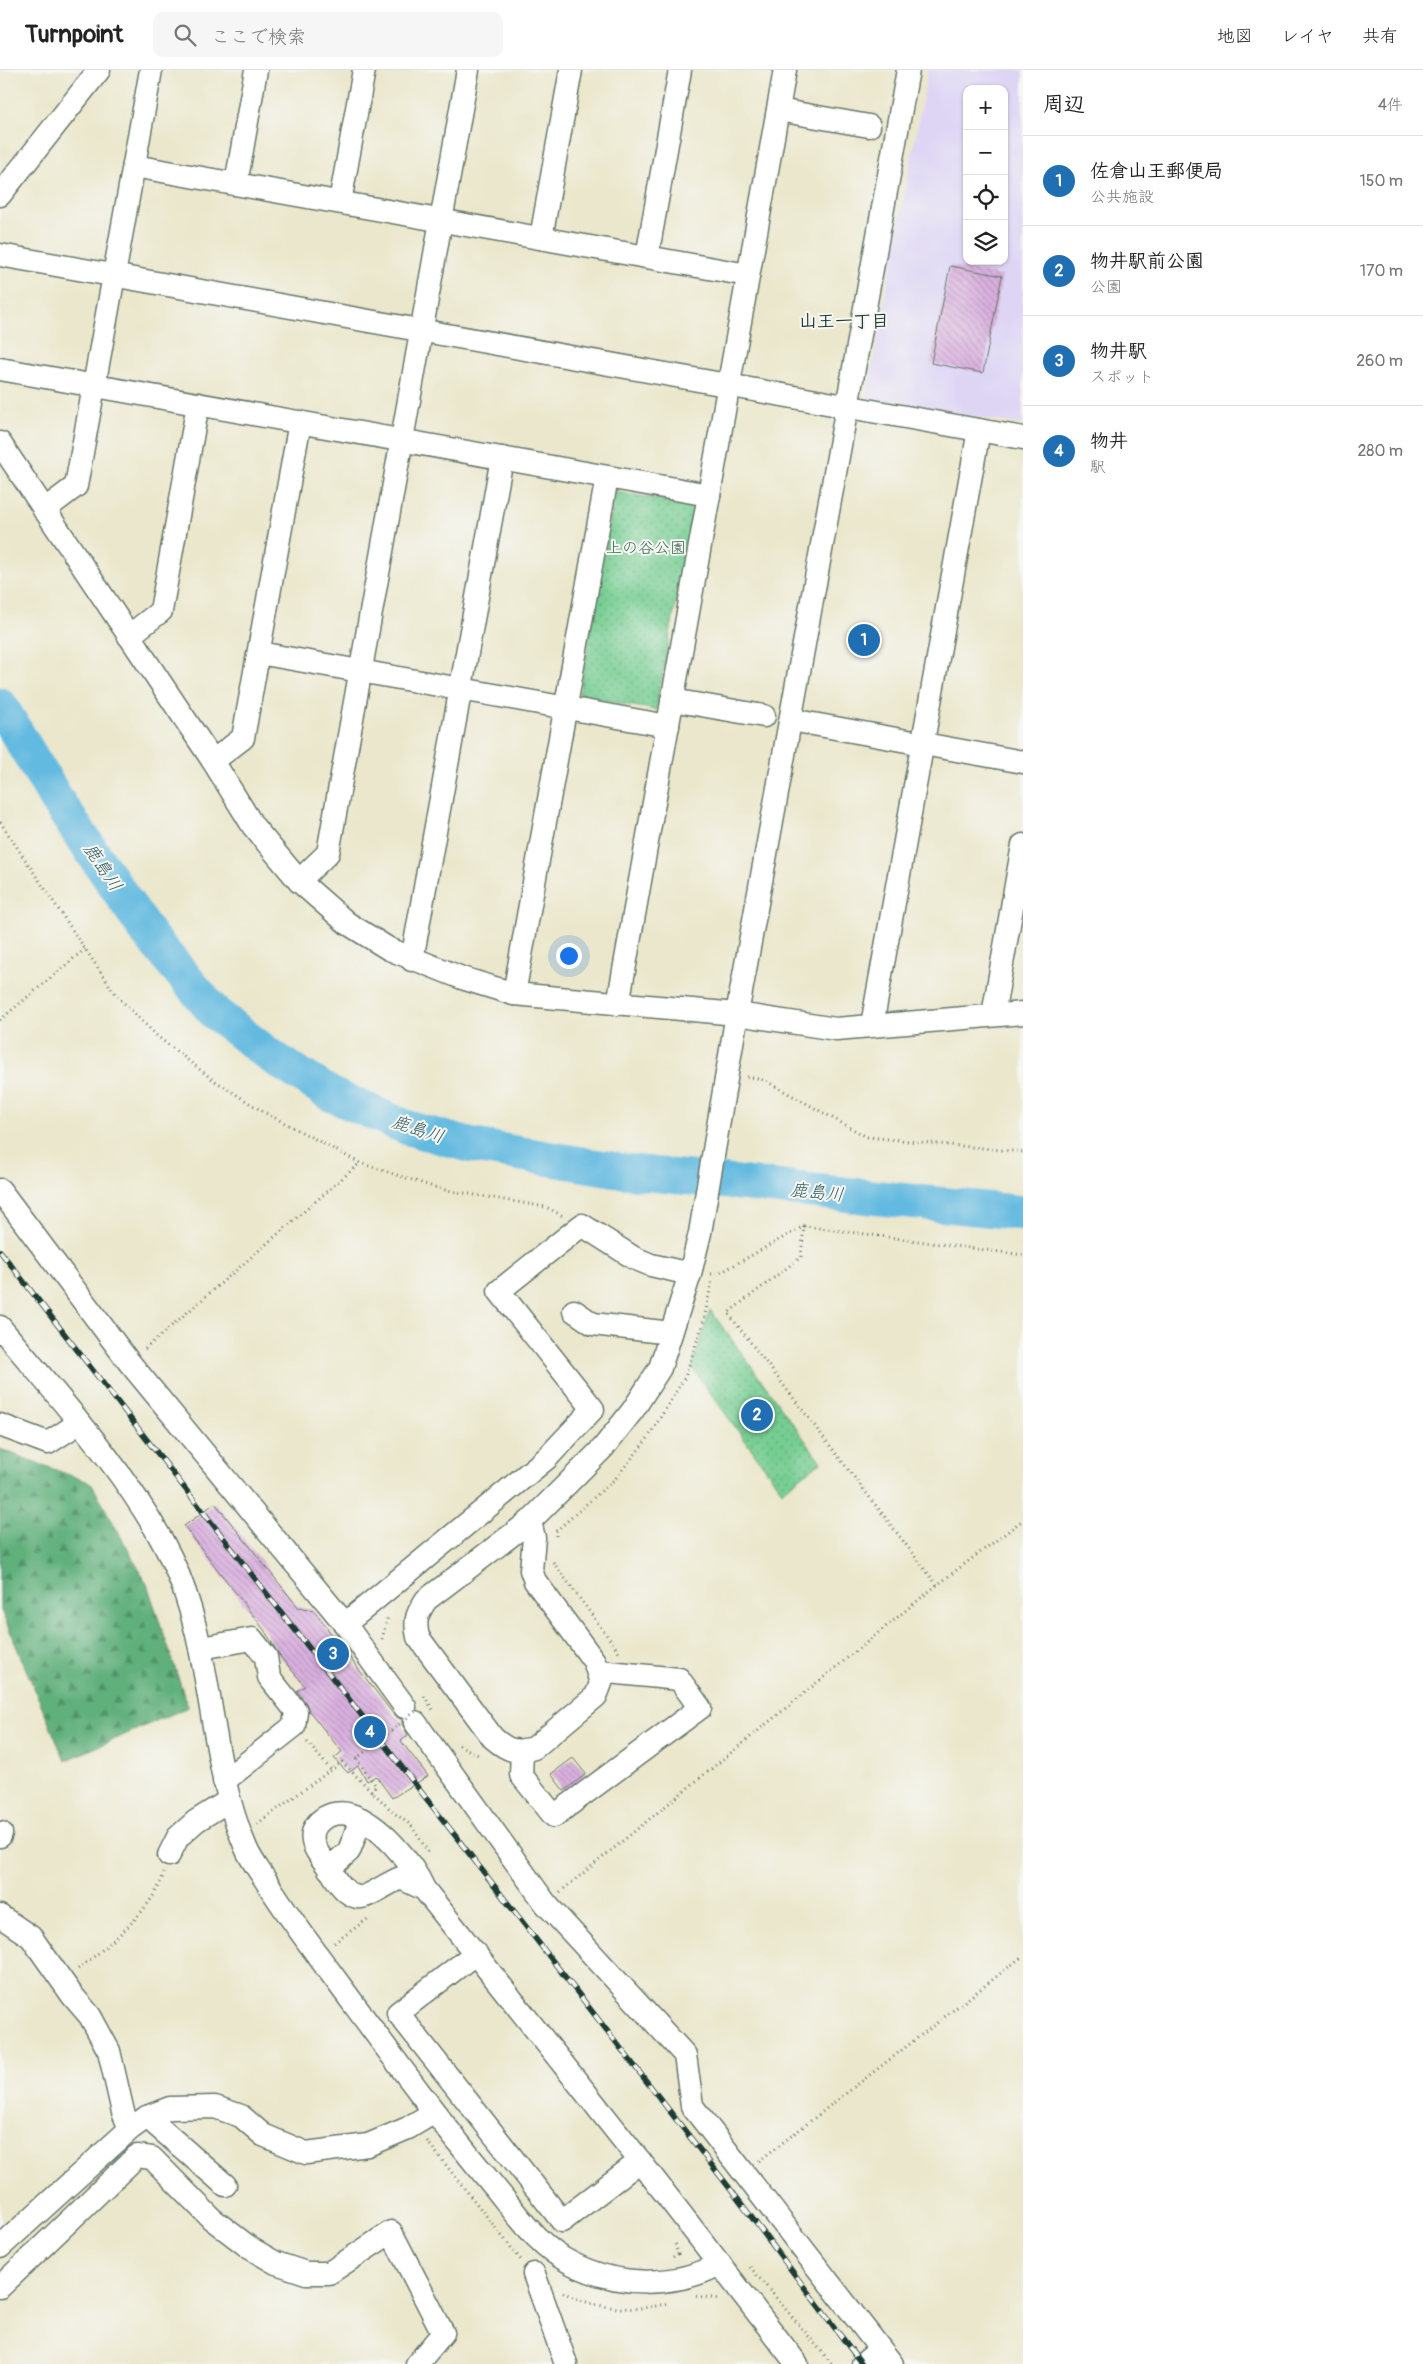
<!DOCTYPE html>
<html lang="ja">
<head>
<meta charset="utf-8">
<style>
	body { margin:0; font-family:Pangolin,"Klee One",sans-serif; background:#f6f6f6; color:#222 }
	.controls { position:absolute; right:15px; top:15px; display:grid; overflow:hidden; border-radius:10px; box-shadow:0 1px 4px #0004 }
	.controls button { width:45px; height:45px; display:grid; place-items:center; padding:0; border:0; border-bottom:1px solid #e0e0e0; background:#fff; color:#222; font:25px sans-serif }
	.you { position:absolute; left:568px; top:885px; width:18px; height:18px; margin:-12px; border:4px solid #fff; border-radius:50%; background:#1a73e8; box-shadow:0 0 0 8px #1a73e833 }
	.badge { display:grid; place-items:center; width:32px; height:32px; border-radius:50%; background:#1f6fb2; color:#fff; font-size:16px; font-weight:700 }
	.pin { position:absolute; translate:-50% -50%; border:2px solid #fff; box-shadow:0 1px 5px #0006 }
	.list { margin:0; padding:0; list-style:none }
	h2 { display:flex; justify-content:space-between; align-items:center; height:65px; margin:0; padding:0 20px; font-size:21px }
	h2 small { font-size:16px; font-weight:400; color:#767676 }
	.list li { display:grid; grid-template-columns:32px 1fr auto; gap:15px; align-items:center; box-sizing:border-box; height:90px; padding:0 20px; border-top:1px solid #e0e0e0 }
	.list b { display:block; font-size:19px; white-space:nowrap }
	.list p { margin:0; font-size:16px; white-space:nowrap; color:#767676 }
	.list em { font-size:16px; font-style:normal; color:#767676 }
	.icon { flex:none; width:28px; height:28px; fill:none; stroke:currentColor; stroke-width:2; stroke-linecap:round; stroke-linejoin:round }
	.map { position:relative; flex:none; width:1023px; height:2294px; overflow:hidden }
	header { display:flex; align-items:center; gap:30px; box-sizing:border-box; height:70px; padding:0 25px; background:#fff; border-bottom:1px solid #e0e0e0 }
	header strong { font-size:24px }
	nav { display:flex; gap:28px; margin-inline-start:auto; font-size:18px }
	.search { width:350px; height:45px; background:#f6f6f6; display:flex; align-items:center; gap:12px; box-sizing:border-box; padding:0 18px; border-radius:10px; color:#767676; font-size:19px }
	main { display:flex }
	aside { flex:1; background:#fff }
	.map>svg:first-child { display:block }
	.built { fill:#ded5f5; fill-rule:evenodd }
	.forest { fill:url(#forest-firs); stroke:#407658 }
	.park { fill:url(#park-dots); stroke:#4a8563 }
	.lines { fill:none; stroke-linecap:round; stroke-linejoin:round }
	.river { stroke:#63bae0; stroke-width:35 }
	.building { fill:url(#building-back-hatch) }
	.minor-casing { stroke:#667869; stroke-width:25 }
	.path { stroke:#667869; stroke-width:3; stroke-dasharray:1 4; stroke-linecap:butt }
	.minor { stroke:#fff; stroke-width:22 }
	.rail-casing { stroke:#1f3d34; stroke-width:5.5 }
	.rail { stroke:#f6f6f2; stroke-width:4; stroke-dasharray:11; stroke-linecap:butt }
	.path-bridge { stroke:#667869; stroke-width:3; stroke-dasharray:1 4; stroke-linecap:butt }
	.labels { text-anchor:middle; stroke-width:4; stroke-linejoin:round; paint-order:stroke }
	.park-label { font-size:16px; fill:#35614c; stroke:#f6f6f2 }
	.neighbourhood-label { font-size:18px; font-weight:bold; fill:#1f3d34; stroke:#f6f6f2 }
	.water-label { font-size:18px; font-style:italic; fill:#305c5f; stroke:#f6f6f2 }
</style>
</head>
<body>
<header>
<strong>Turnpoint</strong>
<div class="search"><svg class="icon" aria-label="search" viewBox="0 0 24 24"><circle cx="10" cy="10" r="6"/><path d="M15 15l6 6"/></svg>ここで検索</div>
<nav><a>地図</a><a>レイヤ</a><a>共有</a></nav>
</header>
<main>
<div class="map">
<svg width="1023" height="2294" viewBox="0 0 1023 2294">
	<defs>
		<pattern id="forest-firs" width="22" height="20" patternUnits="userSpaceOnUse" patternTransform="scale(1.25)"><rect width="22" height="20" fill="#60b07c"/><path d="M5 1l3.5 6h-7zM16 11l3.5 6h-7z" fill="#4f9066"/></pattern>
		<pattern id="park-dots" width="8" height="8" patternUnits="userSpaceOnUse" patternTransform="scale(1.25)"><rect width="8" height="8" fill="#76cd92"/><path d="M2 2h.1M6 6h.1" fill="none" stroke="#60a878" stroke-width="1.8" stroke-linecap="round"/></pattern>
		<pattern id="building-back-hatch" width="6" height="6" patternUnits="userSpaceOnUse" patternTransform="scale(1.25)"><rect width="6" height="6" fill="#dbb1e0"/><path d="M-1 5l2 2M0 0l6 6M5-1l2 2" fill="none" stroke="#b191b6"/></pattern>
	</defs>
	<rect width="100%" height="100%" fill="#f6f6f2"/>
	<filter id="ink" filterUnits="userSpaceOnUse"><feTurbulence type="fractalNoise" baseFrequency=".02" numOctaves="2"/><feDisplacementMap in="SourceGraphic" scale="10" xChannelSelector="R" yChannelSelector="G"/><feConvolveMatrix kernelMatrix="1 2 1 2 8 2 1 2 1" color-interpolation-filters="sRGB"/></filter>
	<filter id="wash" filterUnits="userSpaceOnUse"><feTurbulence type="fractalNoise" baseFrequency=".0096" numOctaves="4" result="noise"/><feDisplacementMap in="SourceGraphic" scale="20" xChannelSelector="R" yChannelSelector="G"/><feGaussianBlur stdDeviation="1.12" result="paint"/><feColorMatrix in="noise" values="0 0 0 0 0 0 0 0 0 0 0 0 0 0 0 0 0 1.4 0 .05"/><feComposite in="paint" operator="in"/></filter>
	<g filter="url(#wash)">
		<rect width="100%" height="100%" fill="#ebe7cc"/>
		<path class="built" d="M928,0H1023V355L866,328ZM967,19H1004V191H967Z"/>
		<path class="forest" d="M0,1379L91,1413L147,1514L188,1637L65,1691L0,1538Z"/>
		<g class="park">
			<path d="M615,422L694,435L656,640L579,626Z"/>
			<path d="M710,1240L821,1392L782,1421L692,1298Z"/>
		</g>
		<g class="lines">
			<path class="river" d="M0,635L60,735L149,865L215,943L269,985L332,1025L408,1058L469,1075L623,1101L1023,1143"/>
		</g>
		<g id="blocks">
			<g class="building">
				<path d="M950,196L1002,206L983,303L931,293Z"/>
				<path d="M215,1433L298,1537L313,1540L394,1645L402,1650V1654L408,1665L401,1671L428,1706L392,1728L376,1706L367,1711L358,1696L348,1703L334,1688L342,1682L309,1641L306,1633L297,1621L305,1616L279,1585L265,1561L184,1456Z"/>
				<path d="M573,1688L586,1704L564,1721L551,1704Z"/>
			</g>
		</g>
	</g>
	<g filter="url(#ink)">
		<use href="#blocks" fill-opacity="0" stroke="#667869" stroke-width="1"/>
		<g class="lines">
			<g class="minor-casing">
				<g id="minor">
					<path d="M778,40L869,56"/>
					<path d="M134,96L748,205"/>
					<path d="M236,114L256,0"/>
					<path d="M0,125L99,0"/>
					<path d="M340,132L364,0"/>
					<path d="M541,168L571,0"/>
					<path d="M0,185L1023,368"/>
					<path d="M647,187L680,0"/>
					<path d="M0,299L709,425"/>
					<path d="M0,373L213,691L253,756L299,811L347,853L389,879L462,908L514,924L737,944L836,959L1023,943"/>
					<path d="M44,440L76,416L151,0"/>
					<path d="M129,566L161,541L198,334"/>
					<path d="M259,583L668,656"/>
					<path d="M672,630L764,646"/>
					<path d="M791,650L1023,692"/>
					<path d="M213,691L243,668L300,352"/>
					<path d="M299,811L328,783L468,0"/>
					<path d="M412,890L502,388"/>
					<path d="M514,924L607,407"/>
					<path d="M618,934L785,0"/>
					<path d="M993,945L1023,775"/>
					<path d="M872,955L979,360"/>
					<path d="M0,1120L129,1292L345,1554L405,1637"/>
					<path d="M574,1241L593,1254L671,1263"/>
					<path d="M0,1257C59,1328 131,1406 171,1488C215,1580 206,1685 246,1778C251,1790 259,1800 266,1811C288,1845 312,1878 336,1910C387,1979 437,2048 492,2114C516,2143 538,2177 573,2194C619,2217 674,2218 720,2194"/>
					<path d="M0,1355L48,1373L79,1353"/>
					<path d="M530,1451L603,1378L633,1340L660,1298L690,1204L700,1163L737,944L908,0"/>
					<path d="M530,1451L534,1468L531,1500L535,1511L594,1591L601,1613L596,1626L534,1678C515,1683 508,1681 493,1668L418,1567C414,1550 417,1544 426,1530Z"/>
					<path d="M345,1554L547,1388L593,1339L499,1221L582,1155L634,1188L651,1195L690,1204"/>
					<path d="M201,1578L252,1569L266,1587L269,1607L296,1641L294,1656L224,1711"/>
					<path d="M415,1652L546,1834L685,1985L692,2036L892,2294"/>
					<path d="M522,1681L521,1705L554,1746L700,1638L679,1609L598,1601"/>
					<path d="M0,1766L1,1763"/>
					<path d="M169,1785L178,1767L196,1751L228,1731"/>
					<path d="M329,1799L349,1781L361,1749"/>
					<path d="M424,1819L401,1808C388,1812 368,1829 357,1827C344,1824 337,1810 331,1801C326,1793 317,1784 314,1775C306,1753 332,1738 351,1745C380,1754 412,1792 424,1819L640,2091L797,2294"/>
					<path d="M0,1846L31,1867L72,1925L90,1946L109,1981L123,2042L130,2059"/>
					<path d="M476,1883L398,1943L562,2151L640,2091"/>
					<path d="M147,2047L225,2115"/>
					<path d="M0,2177L130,2059L147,2047L170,2038L215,2037L241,2046L263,2065L306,2083L368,2075L408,2058L433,2043"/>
					<path d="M534,2204L566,2294"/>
					<path d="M0,2217L137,2086L152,2088L212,2149L250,2178L276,2193L306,2203H329L391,2162L443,2263L417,2294"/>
					<path d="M863,2294L880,2280"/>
				</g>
			</g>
			<g class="path">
				<path d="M0,752L116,925L157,966L212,1009L262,1041L360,1093L440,1119L546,1137L563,1146"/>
				<path d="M0,950L85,879"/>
				<path d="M747,1007L764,1010L867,1067L1023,1082"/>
				<path d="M804,1156L801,1187L728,1243L937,1515"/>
				<path d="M711,1204L720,1203L804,1156L1023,1185"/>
				<path d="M145,1279L360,1093"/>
				<path d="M556,1466V1461L615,1409L648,1368L685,1307L704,1250L712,1210"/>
				<path d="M553,1492L619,1582"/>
				<path d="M382,1569L388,1546"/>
				<path d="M424,1626L433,1640"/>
				<path d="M375,1668L378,1672"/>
				<path d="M307,1672L331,1700"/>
				<path d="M459,1675L480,1686"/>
				<path d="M356,1689L376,1716L371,1722"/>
				<path d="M257,1754L342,1692L394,1743L411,1755L430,1785"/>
				<path d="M560,1822L937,1515L1023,1450"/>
				<path d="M334,1873L369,1848"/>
				<path d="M78,1899C108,1876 153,1840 164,1803"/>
				<path d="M427,2071L521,2190"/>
				<path d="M759,2091L1023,1886"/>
				<path d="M673,2187L678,2184L674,2171"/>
				<path d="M750,2197L832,2294"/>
				<path d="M563,2222C593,2239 636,2243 668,2233"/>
				<path d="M696,2226L720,2229"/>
			</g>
			<use href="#minor" class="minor"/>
			<g class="rail-casing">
				<path id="rail" d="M0,1181L728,2116L862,2294"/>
			</g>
			<use href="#rail" class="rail"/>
			<path class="path-bridge" d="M356,1689L417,1640"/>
		</g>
	</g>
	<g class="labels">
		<g class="park-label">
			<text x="646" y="483">上の谷公園</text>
		</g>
		<g class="neighbourhood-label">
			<text x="844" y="257">山王一丁目</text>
		</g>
		<g class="water-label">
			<text transform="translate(103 797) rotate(56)" y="6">鹿島川</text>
			<text transform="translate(418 1059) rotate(18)" y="6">鹿島川</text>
			<text transform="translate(817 1122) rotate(6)" y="6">鹿島川</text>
		</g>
	</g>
</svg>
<div class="controls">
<button>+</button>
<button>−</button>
<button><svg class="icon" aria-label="locate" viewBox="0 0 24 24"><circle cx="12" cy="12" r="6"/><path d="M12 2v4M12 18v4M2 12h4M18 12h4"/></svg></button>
<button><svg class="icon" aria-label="layers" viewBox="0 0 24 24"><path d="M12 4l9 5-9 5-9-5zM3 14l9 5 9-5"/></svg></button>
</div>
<div class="you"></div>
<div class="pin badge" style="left:864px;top:570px">1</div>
<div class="pin badge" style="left:757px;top:1345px">2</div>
<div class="pin badge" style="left:333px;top:1584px">3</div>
<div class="pin badge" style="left:370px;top:1662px">4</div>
</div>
<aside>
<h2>周辺<small>4件</small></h2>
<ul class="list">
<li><span class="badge">1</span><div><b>佐倉山王郵便局</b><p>公共施設</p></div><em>150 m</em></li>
<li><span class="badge">2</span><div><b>物井駅前公園</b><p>公園</p></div><em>170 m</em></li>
<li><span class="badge">3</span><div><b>物井駅</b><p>スポット</p></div><em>260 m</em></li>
<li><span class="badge">4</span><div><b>物井</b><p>駅</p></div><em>280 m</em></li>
</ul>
</aside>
</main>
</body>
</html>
